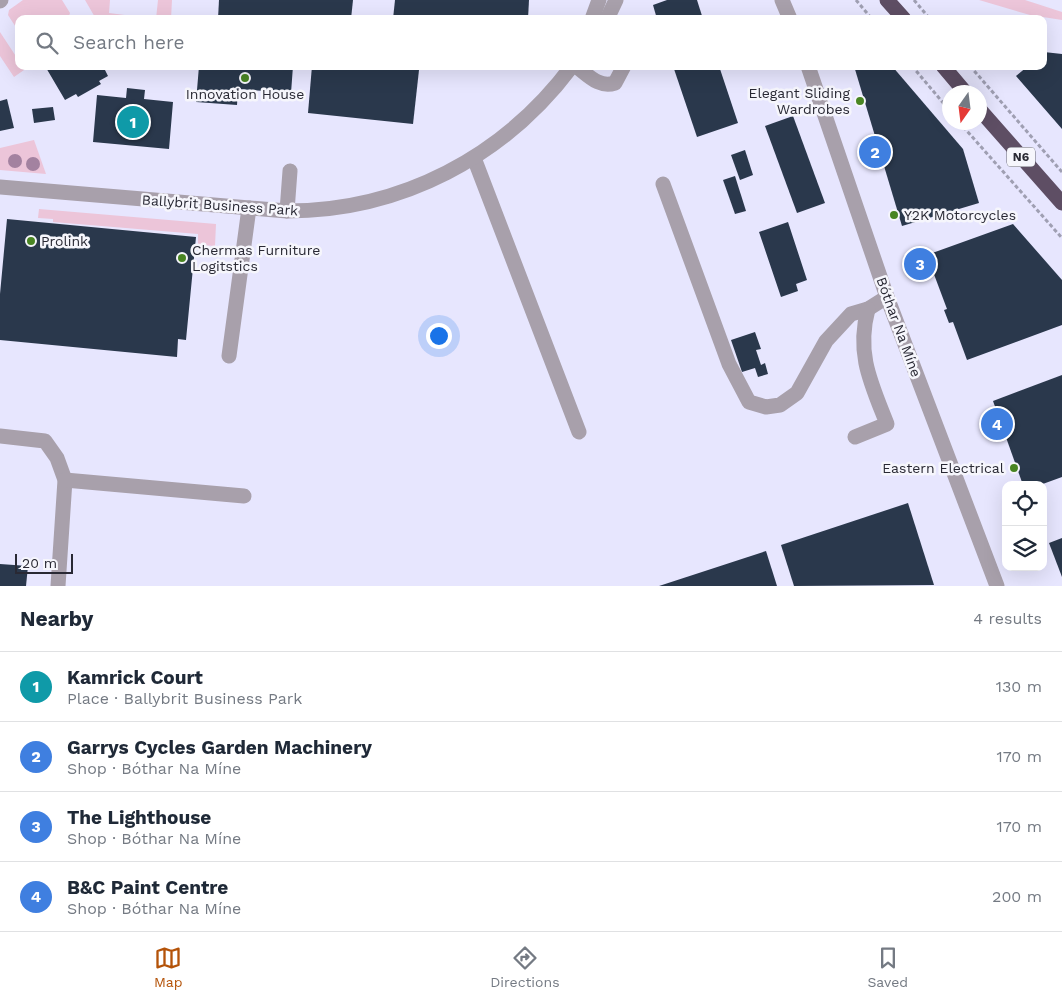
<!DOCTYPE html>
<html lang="en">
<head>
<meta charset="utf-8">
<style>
	body { margin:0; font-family:"Work Sans",sans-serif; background:#f2f2f3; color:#1f2937 }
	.controls { position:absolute; right:15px; bottom:15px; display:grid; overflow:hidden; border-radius:10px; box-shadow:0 5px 20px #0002 }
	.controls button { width:45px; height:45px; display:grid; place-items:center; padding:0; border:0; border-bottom:1px solid #e0e1e3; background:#fff; color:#1f2937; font:25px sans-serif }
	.compass { position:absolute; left:942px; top:85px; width:45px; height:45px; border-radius:50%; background:#fff; box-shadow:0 5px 20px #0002; rotate:194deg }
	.scale { position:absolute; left:15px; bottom:12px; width:58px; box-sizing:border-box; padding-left:5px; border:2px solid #292934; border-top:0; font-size:14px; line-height:18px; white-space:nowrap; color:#292934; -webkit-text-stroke:4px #f6f6fc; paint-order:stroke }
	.you { position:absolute; left:438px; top:335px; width:18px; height:18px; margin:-12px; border:4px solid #fff; border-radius:50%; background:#1a73e8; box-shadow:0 0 0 8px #1a73e833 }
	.badge { display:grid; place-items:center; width:32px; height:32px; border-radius:50%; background:#b45309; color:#fff; font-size:16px; font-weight:700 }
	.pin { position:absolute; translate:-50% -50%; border:2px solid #fff; box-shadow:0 1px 5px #0006 }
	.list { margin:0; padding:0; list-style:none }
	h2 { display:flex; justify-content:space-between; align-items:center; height:65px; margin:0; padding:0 20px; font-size:21px }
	h2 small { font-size:16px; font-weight:400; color:#747a83 }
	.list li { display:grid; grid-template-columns:32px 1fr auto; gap:15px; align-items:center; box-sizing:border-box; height:70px; padding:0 20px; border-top:1px solid #e0e1e3 }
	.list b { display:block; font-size:19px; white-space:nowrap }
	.list p { margin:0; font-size:16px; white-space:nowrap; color:#747a83 }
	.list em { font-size:16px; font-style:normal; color:#747a83 }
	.icon { flex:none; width:28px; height:28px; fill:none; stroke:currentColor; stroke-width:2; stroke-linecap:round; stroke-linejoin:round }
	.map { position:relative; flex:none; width:1062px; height:586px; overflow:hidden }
	.search { position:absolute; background:#fff; box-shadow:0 5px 20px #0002; left:15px; right:15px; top:15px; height:55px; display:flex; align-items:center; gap:12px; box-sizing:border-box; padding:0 18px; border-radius:10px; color:#747a83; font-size:19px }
	.sheet { height:345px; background:#fff }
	nav { display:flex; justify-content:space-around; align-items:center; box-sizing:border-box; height:70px; border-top:1px solid #e0e1e3; background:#fff; font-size:14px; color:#747a83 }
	nav a { display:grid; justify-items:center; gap:2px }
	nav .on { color:#b45309 }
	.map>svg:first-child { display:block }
	.green { fill:#ecc5d9 }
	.building { fill:#2a384c }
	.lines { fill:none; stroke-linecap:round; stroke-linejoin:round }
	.path { stroke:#9f9fb2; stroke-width:3; stroke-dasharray:4 2.5; stroke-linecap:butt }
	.minor { stroke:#a8a0ab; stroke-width:15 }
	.highway { stroke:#5e4e64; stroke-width:15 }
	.tree { fill:#a382a0 }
	.poi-dot { fill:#498523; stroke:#f6f6fc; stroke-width:2 }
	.labels { text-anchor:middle; stroke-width:5; stroke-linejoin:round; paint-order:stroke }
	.shield { fill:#f6f6fc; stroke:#666670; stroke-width:1 }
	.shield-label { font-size:12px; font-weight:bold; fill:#292934 }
	.poi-label { font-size:14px; fill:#292934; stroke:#f6f6fc; text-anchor:start }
	.street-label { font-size:14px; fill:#292934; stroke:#f6f6fc }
</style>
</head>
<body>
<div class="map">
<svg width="1062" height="586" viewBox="0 0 1062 586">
	<rect width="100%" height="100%" fill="#e7e6fe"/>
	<g class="green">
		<path d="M23,0H62L70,13L69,16L65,19H19V32L8,15L9,10Z"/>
		<path d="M85,0H110L109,13L156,19L158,0H172L171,19H96Z"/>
		<path d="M979,0H1025L1062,12V20L1030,15Z"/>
		<path d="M0,32L19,61V66H22L24,70L14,77L0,56Z"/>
		<path d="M34,140L46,174L0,170V148Z"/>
		<path d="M39,209L216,224L215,246L198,245V234L53,222V219L38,218Z"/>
	</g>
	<g class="building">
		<path d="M219,0H353L351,19H218Z"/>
		<path d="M395,0H529L528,19H393Z"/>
		<path d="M667,0H697L703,19H657L653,5Z"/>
		<path d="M1044,52L1062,54V129L1016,76L1028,66H1043Z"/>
		<path d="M45,66H103L108,76L99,81L101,84L78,97L76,94L65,100Z"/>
		<path d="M199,66H293L291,93L238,89L237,105L196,102Z"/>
		<path d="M312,66H380L419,70L413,124L308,113Z"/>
		<path d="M673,66H719L738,123L697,137Z"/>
		<path d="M854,66H892L963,149L979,203L902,226Z"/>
		<path d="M127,88L145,90L144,99L173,102L169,149L93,142L97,95L126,98Z"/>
		<path d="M7,99L14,128L0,131V101Z"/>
		<path d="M53,107L55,120L34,123L32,109Z"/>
		<path d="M793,116L825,203L797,213L765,126Z"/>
		<path d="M745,150L753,175L740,180L731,155Z"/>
		<path d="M735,176L746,211L735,214L723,180Z"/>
		<path d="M7,219L196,237L186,340L178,339L177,357L0,340V294Z"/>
		<path d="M788,222L807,280L796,284L798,291L781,297L759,232Z"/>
		<path d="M1013,224L1062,280V325L967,360L953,322L949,323L944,310L947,309L932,269L929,270L924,256Z"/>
		<path d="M755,332L761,349L756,350L761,365L765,363L768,374L758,377L755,368L742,372L731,340Z"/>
		<path d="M1062,375V477L1040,485H1023L993,401Z"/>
		<path d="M908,503L934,585L794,586L781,545Z"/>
		<path d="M1062,538V577L1049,543Z"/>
		<path d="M766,551L777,586H659Z"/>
		<path d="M0,564L28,566L26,586H0Z"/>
	</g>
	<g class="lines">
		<g class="path">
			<path d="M856,0L872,19"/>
			<path d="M914,0L930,19"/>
			<path d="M912,66L950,111"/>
			<path d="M970,66L1062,172"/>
			<path d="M959,122L1062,238"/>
		</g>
		<g class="minor">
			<path d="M782,0L790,19"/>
			<path d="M0,1L1,0"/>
			<path d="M592,19L599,0"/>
			<path d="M607,19L616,0"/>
			<path d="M576,66C589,76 599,88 615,83L624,66"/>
			<path d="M808,66L887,297L997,586"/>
			<path d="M474,158L579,432"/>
			<path d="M663,184L729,364L749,402L766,407L780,405L797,393L826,341L851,314L868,309L887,297"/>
			<path d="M0,187L287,211C401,211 504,157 572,66"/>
			<path d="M287,211L290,171"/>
			<path d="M229,356L249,208"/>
			<path d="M0,436L45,441L57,458L65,480L58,586"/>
			<path d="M855,437L887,424C871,383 856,354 868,309"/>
			<path d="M65,480L244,496"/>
		</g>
		<g class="highway">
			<path d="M887,0L904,19"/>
			<path d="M943,66L965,92"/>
			<path d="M980,110L1062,203"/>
		</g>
	</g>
	<g class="tree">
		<circle cx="15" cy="161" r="7"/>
		<circle cx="33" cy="164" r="7"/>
	</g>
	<g class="poi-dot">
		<circle cx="245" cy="78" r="5"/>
		<circle cx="860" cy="101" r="5"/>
		<circle cx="894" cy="215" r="5"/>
		<circle cx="31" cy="241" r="5"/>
		<circle cx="182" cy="258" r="5"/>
		<circle cx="1014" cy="468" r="5"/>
	</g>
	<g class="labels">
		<rect class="shield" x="1007" y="147.5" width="28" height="19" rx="4"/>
		<g class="shield-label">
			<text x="1021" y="161">N6</text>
		</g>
		<g class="poi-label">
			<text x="850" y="98" text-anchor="end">Elegant Sliding<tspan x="850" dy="16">Wardrobes</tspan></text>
			<text x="245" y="99" text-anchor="middle">Innovation House</text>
			<text x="904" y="220">Y2K Motorcycles</text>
			<text x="41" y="246">Prolink</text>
			<text x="192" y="255">Chermas Furniture<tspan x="192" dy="16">Logitstics</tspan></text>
			<text x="1004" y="473" text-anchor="end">Eastern Electrical</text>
		</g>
		<g class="street-label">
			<text transform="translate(220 205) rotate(4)" y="5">Ballybrit Business Park</text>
			<text transform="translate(899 327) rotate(70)" y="5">Bóthar Na Míne</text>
		</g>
	</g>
</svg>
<div class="controls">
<button><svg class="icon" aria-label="locate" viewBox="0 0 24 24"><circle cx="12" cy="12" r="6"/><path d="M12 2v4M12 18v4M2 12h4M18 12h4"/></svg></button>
<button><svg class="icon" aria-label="layers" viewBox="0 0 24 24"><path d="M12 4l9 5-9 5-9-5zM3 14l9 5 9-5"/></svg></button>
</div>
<svg class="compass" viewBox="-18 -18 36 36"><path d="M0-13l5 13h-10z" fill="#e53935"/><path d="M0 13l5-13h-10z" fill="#747a83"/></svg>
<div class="scale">20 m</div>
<div class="you"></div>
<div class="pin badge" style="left:133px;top:122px;background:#0f9aa8">1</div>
<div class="pin badge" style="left:875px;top:152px;background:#3f7fe0">2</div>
<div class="pin badge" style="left:920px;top:264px;background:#3f7fe0">3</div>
<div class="pin badge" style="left:997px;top:424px;background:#3f7fe0">4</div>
<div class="search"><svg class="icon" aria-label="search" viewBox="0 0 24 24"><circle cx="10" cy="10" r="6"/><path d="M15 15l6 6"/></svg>Search here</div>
</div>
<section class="sheet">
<h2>Nearby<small>4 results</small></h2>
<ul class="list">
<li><span class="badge" style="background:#0f9aa8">1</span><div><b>Kamrick Court</b><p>Place · Ballybrit Business Park</p></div><em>130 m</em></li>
<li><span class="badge" style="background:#3f7fe0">2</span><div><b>Garrys Cycles Garden Machinery</b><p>Shop · Bóthar Na Míne</p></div><em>170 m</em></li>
<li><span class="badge" style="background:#3f7fe0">3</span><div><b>The Lighthouse</b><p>Shop · Bóthar Na Míne</p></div><em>170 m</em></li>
<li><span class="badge" style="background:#3f7fe0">4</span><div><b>B&amp;C Paint Centre</b><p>Shop · Bóthar Na Míne</p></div><em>200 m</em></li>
</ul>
</section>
<nav>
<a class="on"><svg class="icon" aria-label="map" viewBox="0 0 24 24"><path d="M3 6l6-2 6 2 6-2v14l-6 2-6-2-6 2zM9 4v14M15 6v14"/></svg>Map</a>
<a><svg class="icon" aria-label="directions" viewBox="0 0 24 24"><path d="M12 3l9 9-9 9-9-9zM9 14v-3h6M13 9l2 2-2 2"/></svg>Directions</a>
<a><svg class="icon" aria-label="saved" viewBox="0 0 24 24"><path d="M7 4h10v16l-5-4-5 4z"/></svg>Saved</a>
</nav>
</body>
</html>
